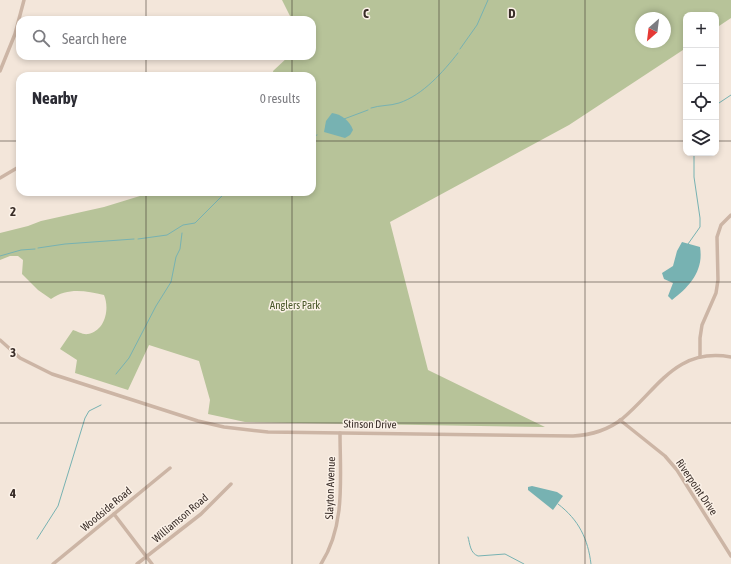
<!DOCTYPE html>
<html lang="en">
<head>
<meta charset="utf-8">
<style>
	body { margin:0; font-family:"Asap Condensed",sans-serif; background:#f7f7f7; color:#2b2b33 }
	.controls { position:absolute; right:12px; top:12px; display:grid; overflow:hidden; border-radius:8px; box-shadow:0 2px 6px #0003 }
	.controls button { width:36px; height:36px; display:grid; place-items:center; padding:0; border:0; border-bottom:1px solid #e1e1e2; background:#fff; color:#2b2b33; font:20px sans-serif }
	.compass { position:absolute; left:635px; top:12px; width:36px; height:36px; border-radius:50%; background:#fff; box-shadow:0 2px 6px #0003; rotate:208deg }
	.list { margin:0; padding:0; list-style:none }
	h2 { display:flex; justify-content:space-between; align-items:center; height:52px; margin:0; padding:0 16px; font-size:17px }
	h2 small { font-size:13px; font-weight:400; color:#7c7c81 }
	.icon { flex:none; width:22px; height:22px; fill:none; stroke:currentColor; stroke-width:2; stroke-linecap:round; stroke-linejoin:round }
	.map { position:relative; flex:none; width:731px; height:564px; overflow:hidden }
	.search { position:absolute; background:#fff; box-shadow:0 2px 6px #0003; left:16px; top:16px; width:300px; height:44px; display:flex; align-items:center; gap:10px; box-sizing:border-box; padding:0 14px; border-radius:12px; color:#7c7c81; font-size:15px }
	.panel { position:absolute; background:#fff; box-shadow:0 2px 6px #0003; left:16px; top:72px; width:300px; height:124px; border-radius:12px }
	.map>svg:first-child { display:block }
	.green { fill:#b7c399; fill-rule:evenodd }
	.water { fill:#77b2b2 }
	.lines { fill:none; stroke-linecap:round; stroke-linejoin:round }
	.stream { stroke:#77b2b2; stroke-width:1 }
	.minor { stroke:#ccb5a5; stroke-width:3.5 }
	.grid { fill:none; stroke:#382c27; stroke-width:1; stroke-opacity:0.55 }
	.labels { text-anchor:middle; stroke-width:3; stroke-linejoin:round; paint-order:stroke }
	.park-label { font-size:11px; fill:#495729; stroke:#fbf1e7 }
	.street-label { font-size:11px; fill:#382c27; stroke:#fbf1e7 }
	.grid-label { font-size:13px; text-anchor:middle; font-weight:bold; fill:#382c27; stroke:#fbf1e7; stroke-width:3; stroke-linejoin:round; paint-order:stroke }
</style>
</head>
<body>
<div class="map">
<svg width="731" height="564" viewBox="0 0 731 564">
	<rect width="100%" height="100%" fill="#f3e6da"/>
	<path class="green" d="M282,0H731V18L716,28V15H686V48L569,125L390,222L428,370L545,427L245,422L208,414L210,400L199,361L149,345L128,390L75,373L77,360L60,349L73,330C77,331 83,335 88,334C105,331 110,309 104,295C86,291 68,287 51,299L38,290L22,274L23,260L18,256H10L0,260V233L28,226L41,221L104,207L153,192H312V76H274L273,71L289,56H312V20H292ZM641,18H665V42H641Z"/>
	<g class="water">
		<path d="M332,113C341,114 350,121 353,130L350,135L345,138L324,132L326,121Z"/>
		<path d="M682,242L700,247C704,271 689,287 672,300L668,296L673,283L664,279L662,273L673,266L677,251Z"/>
		<path d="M532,486L557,492L563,496L553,510L528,490V487Z"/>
	</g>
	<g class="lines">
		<g class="stream">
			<path d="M460,49L477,25L488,0"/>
			<path d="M716,105L731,95"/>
			<path d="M371,108C380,105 390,106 399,103C423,95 443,72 458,53"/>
			<path d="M344,119L368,110"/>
			<path d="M312,137L317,135"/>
			<path d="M138,239L167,235L183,225L195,223L226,192"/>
			<path d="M688,244L700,227V218L694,177V153"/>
			<path d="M38,248L65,244L134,239"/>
			<path d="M0,256L21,250L35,249"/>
			<path d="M116,374L129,358L156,306L171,282L176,257L180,249L182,233"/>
			<path d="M558,504C579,520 588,539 591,564"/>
			<path d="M468,537C470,544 470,553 478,556L505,554L524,564"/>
			<path d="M37,539L58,506L85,418L89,411L101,405"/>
		</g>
		<g class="minor">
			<path d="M0,71L15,34L24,0"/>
			<path d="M0,178L17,168"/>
			<path d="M0,340L20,358L52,374L198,421L224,427L268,432L573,436C591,435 608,430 622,419C658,389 676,347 731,357"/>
			<path d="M700,357V338L702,325L716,293L718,280L717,237L721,225L731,215"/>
			<path d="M620,420L665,456L677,470L731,556"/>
			<path d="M114,514L152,564"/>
			<path d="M53,564L170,468"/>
			<path d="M137,564L201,514L231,484"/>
			<path d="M321,564C346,525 340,477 340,433"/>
		</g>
	</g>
	<path class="grid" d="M146,0V20M292,0V20M439,0V564M585,0V564M146,56V76M292,56V76M0,141H20M312,141H686M716,141H731M146,192V564M292,192V564M0,282H731M0,423H731"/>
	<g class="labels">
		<g class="park-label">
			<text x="295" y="309">Anglers Park</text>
		</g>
		<g class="street-label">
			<text transform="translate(370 424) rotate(1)" y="4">Stinson Drive</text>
			<text transform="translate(697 487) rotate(56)" y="4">Riverpoint Drive</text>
			<text transform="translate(330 488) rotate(-88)" y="4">Slayton Avenue</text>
			<text transform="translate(106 509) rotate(-40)" y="4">Woodside Road</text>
			<text transform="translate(180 518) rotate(-40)" y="4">Williamson Road</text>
		</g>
	</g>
	<g class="grid-label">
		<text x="366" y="18">C</text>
		<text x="512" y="18">D</text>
		<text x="13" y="216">2</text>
		<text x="13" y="357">3</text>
		<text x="13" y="498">4</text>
	</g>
</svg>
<div class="controls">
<button>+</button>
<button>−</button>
<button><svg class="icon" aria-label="locate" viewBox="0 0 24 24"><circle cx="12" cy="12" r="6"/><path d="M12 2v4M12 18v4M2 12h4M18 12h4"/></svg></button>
<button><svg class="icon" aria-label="layers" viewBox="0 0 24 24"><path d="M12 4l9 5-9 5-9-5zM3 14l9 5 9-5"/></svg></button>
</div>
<svg class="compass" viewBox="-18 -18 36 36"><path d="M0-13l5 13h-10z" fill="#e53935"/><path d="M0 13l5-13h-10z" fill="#7c7c81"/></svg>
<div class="search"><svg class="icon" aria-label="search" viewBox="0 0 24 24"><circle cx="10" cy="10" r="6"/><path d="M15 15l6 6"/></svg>Search here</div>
<section class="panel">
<h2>Nearby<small>0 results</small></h2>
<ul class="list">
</ul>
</section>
</div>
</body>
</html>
